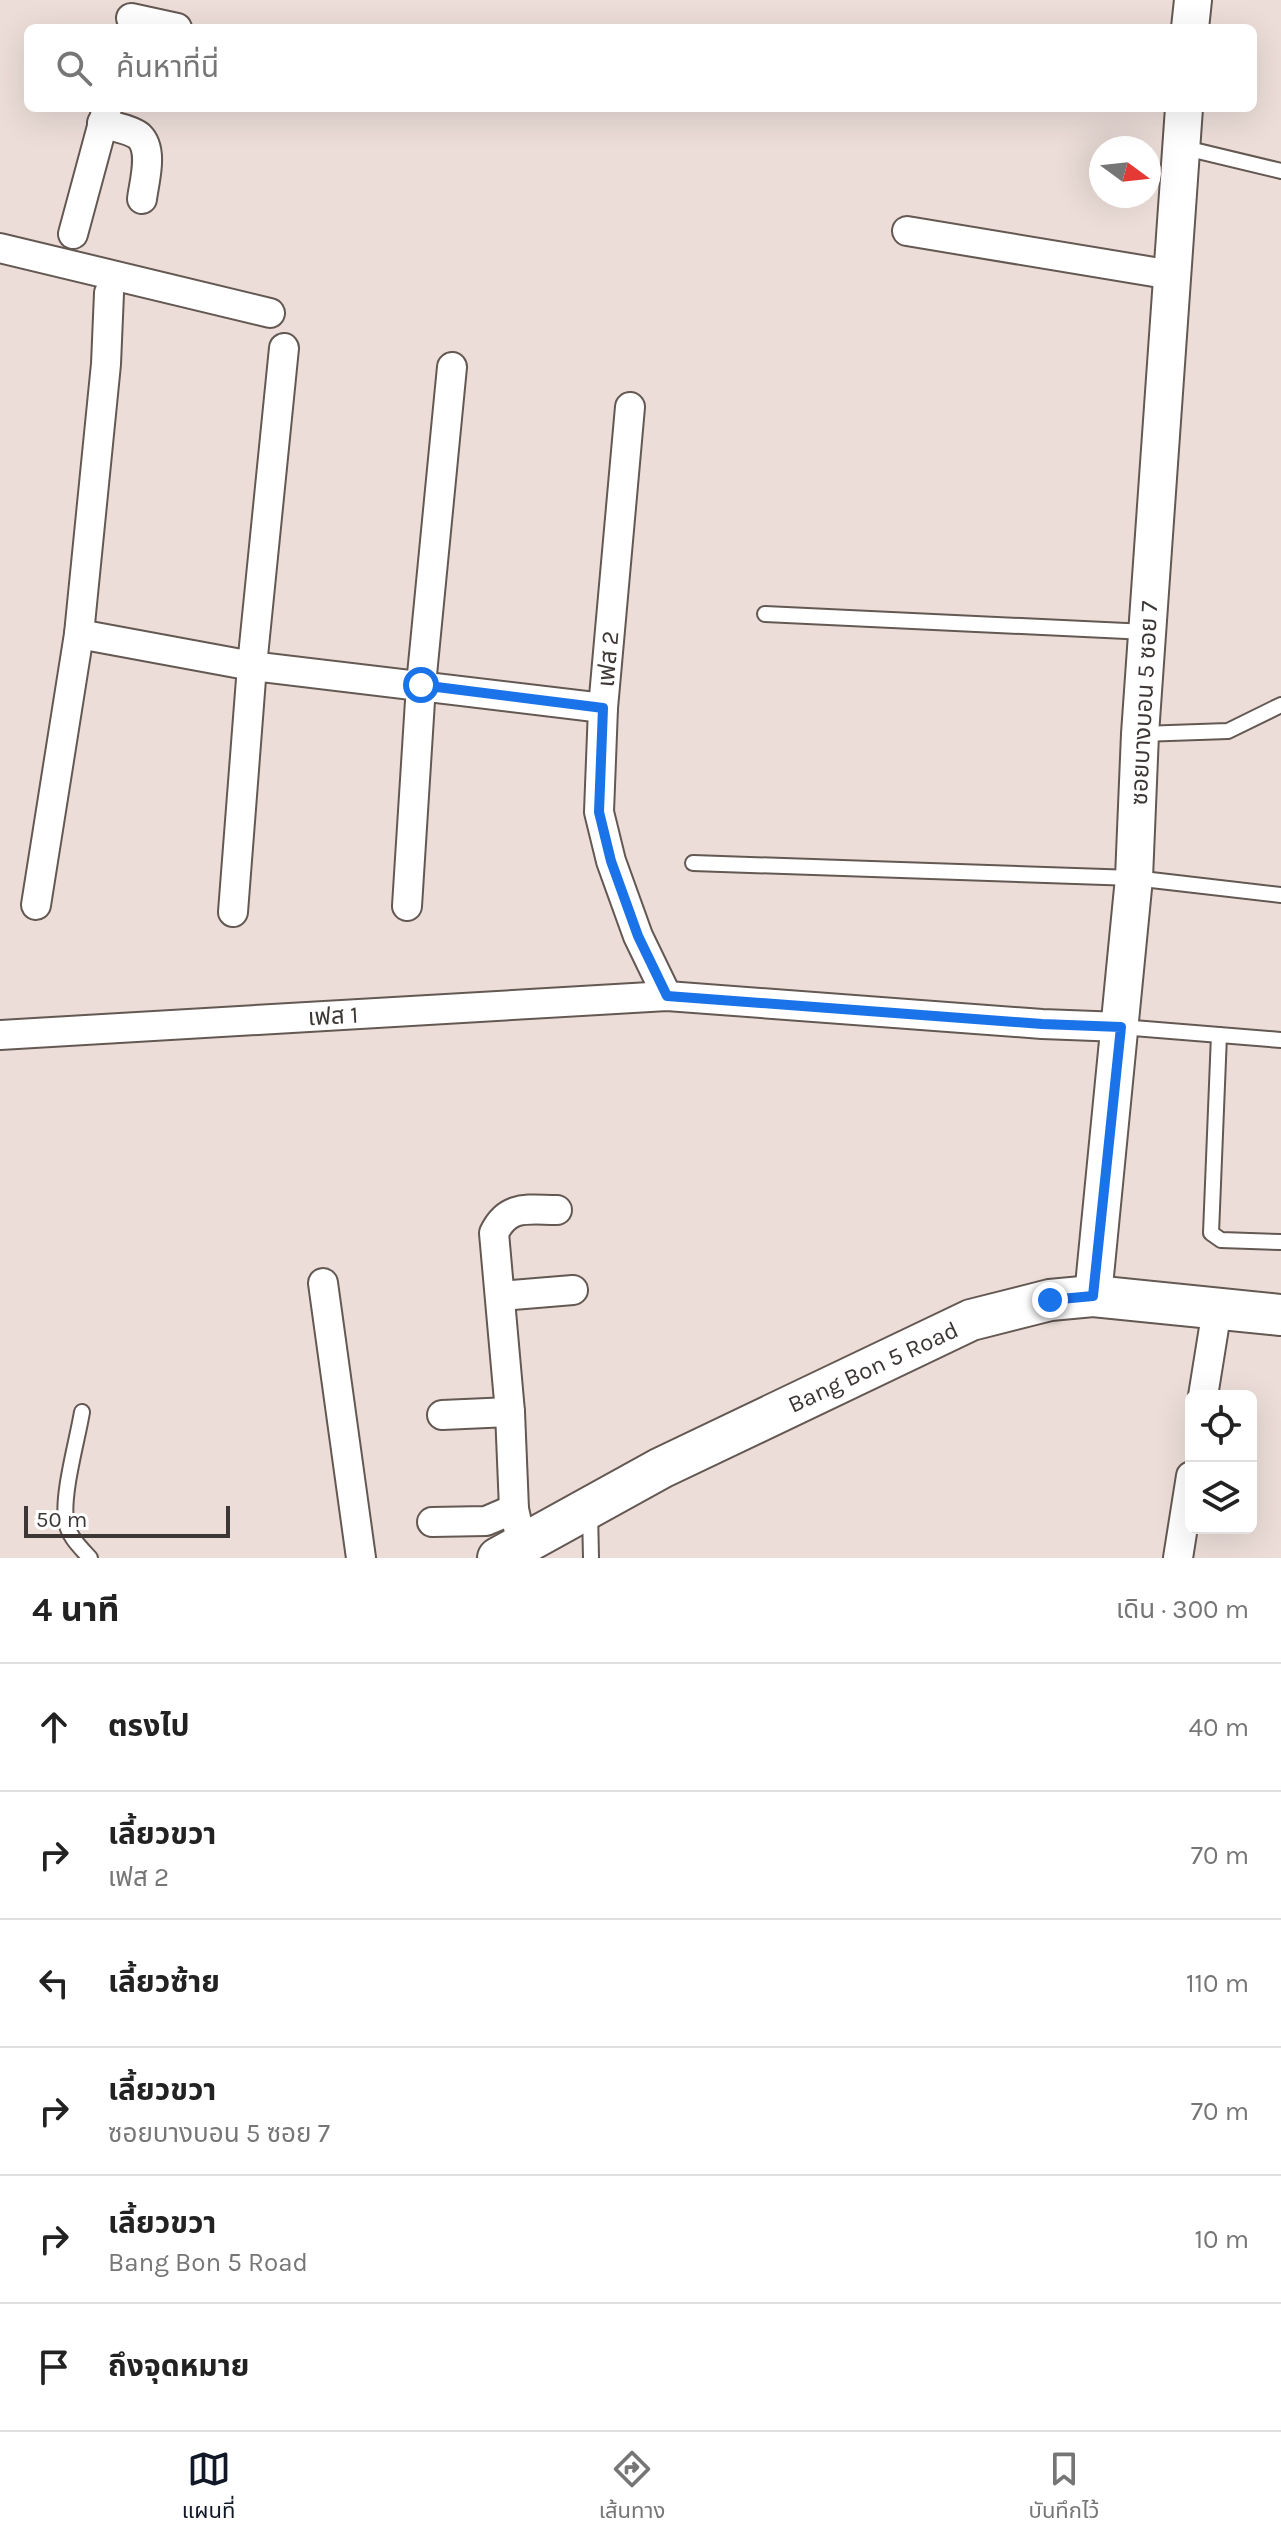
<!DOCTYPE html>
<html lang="th">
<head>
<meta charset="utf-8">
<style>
	body { margin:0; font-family:Karla,"Noto Sans Thai",sans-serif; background:#f6f6f6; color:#222 }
	.controls { position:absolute; right:24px; bottom:24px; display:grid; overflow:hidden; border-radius:12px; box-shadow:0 8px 32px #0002 }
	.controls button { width:72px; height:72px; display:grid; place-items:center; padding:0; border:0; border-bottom:2px solid #e0e0e0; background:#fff; color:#222; font:40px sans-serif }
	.compass { position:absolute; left:1089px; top:136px; width:72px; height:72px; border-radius:50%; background:#fff; box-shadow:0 8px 32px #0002; rotate:105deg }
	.scale { position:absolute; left:24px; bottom:20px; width:206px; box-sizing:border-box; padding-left:8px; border:4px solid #3c3634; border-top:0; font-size:22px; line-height:28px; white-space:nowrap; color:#3c3634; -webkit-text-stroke:6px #fff; paint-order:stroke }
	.stop { position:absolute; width:24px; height:24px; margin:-18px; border:6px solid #1a73e8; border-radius:50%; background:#fff }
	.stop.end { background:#1a73e8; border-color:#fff; box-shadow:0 2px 8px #0008 }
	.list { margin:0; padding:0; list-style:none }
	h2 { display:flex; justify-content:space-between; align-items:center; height:104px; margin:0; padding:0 32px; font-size:34px }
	h2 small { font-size:26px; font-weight:400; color:#767676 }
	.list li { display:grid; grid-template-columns:52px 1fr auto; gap:24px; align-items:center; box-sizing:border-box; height:128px; padding:0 32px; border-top:2px solid #e0e0e0 }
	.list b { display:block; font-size:30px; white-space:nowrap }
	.list p { margin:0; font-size:26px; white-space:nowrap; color:#767676 }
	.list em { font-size:26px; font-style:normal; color:#767676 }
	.icon { flex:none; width:44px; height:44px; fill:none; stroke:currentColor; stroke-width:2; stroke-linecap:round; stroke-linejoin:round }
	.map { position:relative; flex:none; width:1281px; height:1558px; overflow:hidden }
	.search { position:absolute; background:#fff; box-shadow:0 8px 32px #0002; left:24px; right:24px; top:24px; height:88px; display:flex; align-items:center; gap:20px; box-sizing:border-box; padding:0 28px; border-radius:12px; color:#767676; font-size:30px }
	.sheet { height:872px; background:#fff }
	nav { display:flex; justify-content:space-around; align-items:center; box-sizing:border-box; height:112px; border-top:2px solid #e0e0e0; background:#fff; font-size:22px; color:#767676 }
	nav a { display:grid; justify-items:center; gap:4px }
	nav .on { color:#111827 }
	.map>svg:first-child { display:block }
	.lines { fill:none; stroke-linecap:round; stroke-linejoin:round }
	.service-casing { stroke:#645853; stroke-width:18 }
	.minor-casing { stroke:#645853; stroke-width:32 }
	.tertiary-casing { stroke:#645853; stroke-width:40 }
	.secondary-casing { stroke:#645853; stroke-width:44 }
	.service { stroke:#fff; stroke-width:14 }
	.minor { stroke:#fff; stroke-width:28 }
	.tertiary { stroke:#fff; stroke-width:36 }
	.secondary { stroke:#fff; stroke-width:40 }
	.route { stroke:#1a73e8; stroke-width:10 }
	.labels { text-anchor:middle; stroke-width:7; stroke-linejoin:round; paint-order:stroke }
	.street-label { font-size:24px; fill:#3c3634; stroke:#fff }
</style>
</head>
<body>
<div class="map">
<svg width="1281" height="1558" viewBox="0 0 1281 1558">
	<rect width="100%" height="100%" fill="#ecddd8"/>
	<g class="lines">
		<g class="service-casing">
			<g id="service">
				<path d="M1181,147L1281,171"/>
				<path d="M765,614L1147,632"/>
				<path d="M1141,734L1228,731L1281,705"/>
				<path d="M693,863L1134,878L1281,895"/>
				<path d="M1121,1027L1281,1040"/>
				<path d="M1219,1035L1211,1233L1221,1240L1281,1242"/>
				<path d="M82,1412C77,1442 62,1493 66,1521C68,1536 80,1547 90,1558"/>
				<path d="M590,1511L591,1558"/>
			</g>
		</g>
		<g class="minor-casing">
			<g id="minor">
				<path d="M131,18L177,28"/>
				<path d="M102,123C113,127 130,129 139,136C154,150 144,182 142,199"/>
				<path d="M907,231L1172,275"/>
				<path d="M73,234L107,108"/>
				<path d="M0,248L270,313"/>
				<path d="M630,407L603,708L599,812L611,861L638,936L667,996"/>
				<path d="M79,634L252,666L603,708"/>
				<path d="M36,905L79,634L106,364L109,293"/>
				<path d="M407,906L421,685L452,367"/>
				<path d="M233,912L252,666L284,348"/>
				<path d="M0,1035L667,996L1042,1024L1121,1027"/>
				<path d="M323,1283L361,1558"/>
				<path d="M501,1296L573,1290"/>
				<path d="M1203,1396L1217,1309"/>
				<path d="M442,1415L510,1412"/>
				<path d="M432,1522L486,1521L514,1509"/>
				<path d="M522,1545L514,1509L510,1412L494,1233C508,1204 528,1210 557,1210"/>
				<path d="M1178,1558L1191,1476"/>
			</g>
		</g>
		<g class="tertiary-casing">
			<g id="tertiary">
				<path d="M1190,28L1193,0"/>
				<path d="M1093,1296L1134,878L1140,734L1184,108"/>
			</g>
		</g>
		<g class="secondary-casing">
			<path id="secondary" d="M498,1558L661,1468L971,1320L1050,1300L1093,1296L1281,1315"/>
		</g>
		<use href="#service" class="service"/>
		<use href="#minor" class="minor"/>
		<use href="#tertiary" class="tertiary"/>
		<use href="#secondary" class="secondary"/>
	</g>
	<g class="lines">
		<path class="route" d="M421,685L603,708L599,812L611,861L638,936L667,996L1042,1024L1121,1027L1093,1296L1050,1300"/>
	</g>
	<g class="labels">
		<g class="street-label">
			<text transform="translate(608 659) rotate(-85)" y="8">เฟส 2</text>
			<text transform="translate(1144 703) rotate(-87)" y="8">ซอยบางบอน 5 ซอย 7</text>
			<text transform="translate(333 1016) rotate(-3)" y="8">เฟส 1</text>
			<text transform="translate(873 1367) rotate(-25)" y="8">Bang Bon 5 Road</text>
		</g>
	</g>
</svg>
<div class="controls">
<button><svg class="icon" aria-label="locate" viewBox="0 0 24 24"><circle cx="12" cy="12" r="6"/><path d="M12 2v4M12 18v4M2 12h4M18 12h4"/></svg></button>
<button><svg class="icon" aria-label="layers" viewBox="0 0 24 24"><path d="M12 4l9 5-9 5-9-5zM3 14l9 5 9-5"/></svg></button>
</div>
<svg class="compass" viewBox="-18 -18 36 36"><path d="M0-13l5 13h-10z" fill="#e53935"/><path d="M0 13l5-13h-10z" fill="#767676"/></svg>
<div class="scale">50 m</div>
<div class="stop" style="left:421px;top:685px"></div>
<div class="stop end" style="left:1050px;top:1300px"></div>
<div class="search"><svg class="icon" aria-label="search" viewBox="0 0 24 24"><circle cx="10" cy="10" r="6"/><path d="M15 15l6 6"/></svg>ค้นหาที่นี่</div>
</div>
<section class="sheet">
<h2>4 นาที<small>เดิน · 300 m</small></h2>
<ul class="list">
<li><svg class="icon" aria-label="ahead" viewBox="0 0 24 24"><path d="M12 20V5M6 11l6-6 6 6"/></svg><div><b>ตรงไป</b></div><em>40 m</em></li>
<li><svg class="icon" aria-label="right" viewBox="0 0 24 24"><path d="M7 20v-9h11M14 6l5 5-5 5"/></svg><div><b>เลี้ยวขวา</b><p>เฟส 2</p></div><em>70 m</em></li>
<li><svg class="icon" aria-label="left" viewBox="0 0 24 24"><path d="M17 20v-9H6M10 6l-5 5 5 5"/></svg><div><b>เลี้ยวซ้าย</b></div><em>110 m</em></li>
<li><svg class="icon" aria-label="right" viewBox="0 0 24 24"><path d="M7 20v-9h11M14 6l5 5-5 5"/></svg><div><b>เลี้ยวขวา</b><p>ซอยบางบอน 5 ซอย 7</p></div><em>70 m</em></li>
<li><svg class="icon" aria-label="right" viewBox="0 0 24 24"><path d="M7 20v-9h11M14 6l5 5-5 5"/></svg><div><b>เลี้ยวขวา</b><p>Bang Bon 5 Road</p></div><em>10 m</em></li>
<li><svg class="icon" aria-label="arrive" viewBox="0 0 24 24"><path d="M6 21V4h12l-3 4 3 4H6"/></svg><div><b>ถึงจุดหมาย</b></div></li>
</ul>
</section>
<nav>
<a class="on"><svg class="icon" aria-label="map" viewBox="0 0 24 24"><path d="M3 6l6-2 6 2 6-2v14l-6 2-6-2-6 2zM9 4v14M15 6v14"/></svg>แผนที่</a>
<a><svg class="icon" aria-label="directions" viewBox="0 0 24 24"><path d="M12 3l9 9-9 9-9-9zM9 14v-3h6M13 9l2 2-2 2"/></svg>เส้นทาง</a>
<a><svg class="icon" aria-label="saved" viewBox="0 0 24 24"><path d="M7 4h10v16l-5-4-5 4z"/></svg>บันทึกไว้</a>
</nav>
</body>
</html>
